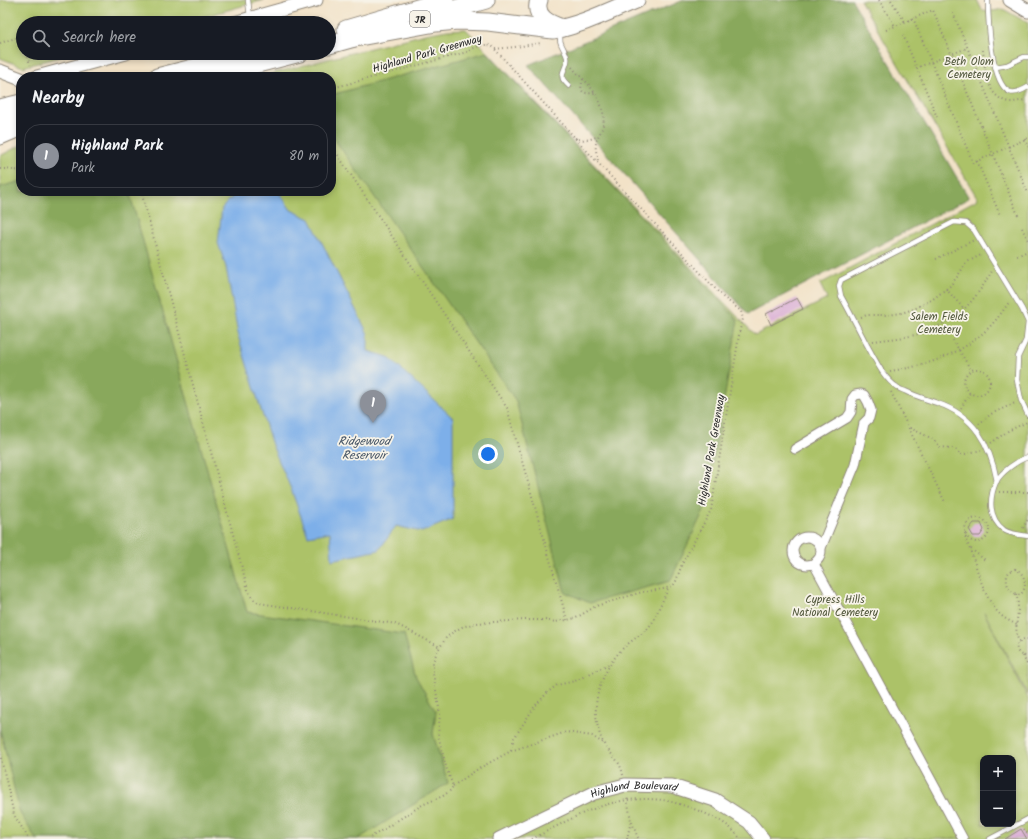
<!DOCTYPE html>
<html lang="en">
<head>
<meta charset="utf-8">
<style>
	body { margin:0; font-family:Kalam,sans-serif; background:#20242c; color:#f1f3f6 }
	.controls { position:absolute; right:12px; bottom:12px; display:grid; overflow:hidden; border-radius:8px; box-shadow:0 2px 6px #0003 }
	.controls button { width:36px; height:36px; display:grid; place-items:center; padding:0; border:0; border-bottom:1px solid #363941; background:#171b24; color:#f1f3f6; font:20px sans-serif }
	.you { position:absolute; left:488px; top:454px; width:14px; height:14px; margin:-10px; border:3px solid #fff; border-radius:50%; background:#1a73e8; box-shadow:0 0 0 6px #1a73e833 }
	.badge { display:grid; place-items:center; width:26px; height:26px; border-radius:50%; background:#8c9099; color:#fff; font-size:13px; font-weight:700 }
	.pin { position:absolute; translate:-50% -33px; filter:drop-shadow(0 1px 2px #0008) }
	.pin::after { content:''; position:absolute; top:21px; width:14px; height:12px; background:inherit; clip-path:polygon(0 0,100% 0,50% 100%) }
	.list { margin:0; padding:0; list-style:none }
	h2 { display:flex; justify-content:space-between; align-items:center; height:52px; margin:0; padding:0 16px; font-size:17px }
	h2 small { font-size:13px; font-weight:400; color:#9ea1a6 }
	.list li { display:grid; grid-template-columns:26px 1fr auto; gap:12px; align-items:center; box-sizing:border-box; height:64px; margin:0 8px 8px; padding:0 8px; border:1px solid #363941; border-radius:16px }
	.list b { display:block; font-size:15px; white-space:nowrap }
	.list p { margin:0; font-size:13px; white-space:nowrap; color:#9ea1a6 }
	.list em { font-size:13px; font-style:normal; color:#9ea1a6 }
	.icon { flex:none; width:22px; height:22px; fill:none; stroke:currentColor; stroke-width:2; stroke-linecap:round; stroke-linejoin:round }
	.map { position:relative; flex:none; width:1028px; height:839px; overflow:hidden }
	.search { position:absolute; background:#171b24; box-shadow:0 2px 6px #0003; left:16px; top:16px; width:320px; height:44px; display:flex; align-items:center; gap:10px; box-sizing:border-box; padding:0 14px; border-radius:22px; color:#9ea1a6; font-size:15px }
	.panel { position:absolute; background:#171b24; box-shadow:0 2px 6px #0003; left:16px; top:72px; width:320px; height:124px; border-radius:16px }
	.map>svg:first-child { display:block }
	.green { fill:#acc267; stroke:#6c7649; fill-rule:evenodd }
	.forest { fill:#89a85c; stroke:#5a6a44 }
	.water { fill:#7dafe9; stroke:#546d8a }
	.building { fill:#dbb1d6 }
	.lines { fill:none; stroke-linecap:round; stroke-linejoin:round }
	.lane-casing { stroke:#8e8679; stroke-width:6 }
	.street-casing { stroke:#8e8679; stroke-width:11 }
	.secondary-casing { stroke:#8e8679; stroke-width:15 }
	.highway-casing { stroke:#8e8679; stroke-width:19 }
	.path { stroke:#8e8679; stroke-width:2; stroke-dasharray:1 3; stroke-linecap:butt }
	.lane { stroke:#fff; stroke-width:4.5 }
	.street { stroke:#fff; stroke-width:9 }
	.secondary { stroke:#fff; stroke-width:13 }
	.highway { stroke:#fff; stroke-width:17 }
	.labels { text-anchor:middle; stroke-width:3.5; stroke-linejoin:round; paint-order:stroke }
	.shield { fill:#f7f3e8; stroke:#686764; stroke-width:1 }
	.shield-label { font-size:10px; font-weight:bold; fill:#2b2b2b }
	.street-label { font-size:11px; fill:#2b2b2b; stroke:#f7f3e8 }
	.park-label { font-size:11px; fill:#52583d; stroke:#f7f3e8 }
	.water-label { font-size:12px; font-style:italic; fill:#445364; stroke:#f7f3e8 }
</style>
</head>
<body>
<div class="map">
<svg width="1028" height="839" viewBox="0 0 1028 839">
	<rect width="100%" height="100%" fill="#f7f3e8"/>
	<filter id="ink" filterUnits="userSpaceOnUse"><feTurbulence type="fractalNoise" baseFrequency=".025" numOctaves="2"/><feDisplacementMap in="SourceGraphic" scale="8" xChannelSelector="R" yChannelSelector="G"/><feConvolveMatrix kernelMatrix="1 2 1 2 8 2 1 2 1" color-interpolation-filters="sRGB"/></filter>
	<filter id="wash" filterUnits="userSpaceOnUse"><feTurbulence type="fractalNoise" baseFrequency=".012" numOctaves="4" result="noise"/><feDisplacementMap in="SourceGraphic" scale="16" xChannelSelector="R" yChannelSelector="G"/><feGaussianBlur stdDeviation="0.9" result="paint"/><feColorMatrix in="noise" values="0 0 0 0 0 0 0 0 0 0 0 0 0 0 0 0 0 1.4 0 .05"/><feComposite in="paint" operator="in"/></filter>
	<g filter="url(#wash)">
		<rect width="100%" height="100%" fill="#f2e2c7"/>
		<g class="green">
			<path d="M0,0H264L181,23H23V53H74L23,67L0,58Z"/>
			<path d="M860,0H977L982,10L993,11L1003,9L1028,23V695L984,612L1028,698V839H0V156L21,145V191H331V77H258L425,34L447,30L466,29L755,335L827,299L820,284L978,199ZM983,758H1013V824H983Z"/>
		</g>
		<g class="forest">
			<path d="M684,0H852L969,198L748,314L528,65Z"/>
			<path d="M487,52L738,320L705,508L670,581L590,603L565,592L516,401L331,134V95Z"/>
			<path d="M21,181V191H129L247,612L404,634L416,677L436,712L433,734L448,783L358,839H36L20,813L0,729V187Z"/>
		</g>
		<path class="water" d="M238,191H278L291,210L310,219L368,334V351L388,357L453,418V519L422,532L396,526L379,550L332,560L330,532L308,536L291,489L272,445L239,339L226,267L218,243L222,208Z"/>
		<g id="blocks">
			<g class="building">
				<path d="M797,298L803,309L771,325L766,314Z"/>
				<path d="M974,523H981L984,530L980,536H973L969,529Z"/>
				<path d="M1021,829L1027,839H1005Z"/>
			</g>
		</g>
	</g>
	<g filter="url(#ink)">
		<use href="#blocks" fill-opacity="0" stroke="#8e8679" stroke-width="1"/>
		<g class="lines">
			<g class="lane-casing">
				<g id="lane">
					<path d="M248,0L250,17"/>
					<path d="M988,0C988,19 991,85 1010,92C1016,94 1023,90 1028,87"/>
					<path d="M561,33C557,42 565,49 567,57C569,65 560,72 563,79C564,81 567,84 569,86"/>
					<path d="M996,67L1007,65L1024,57H1028"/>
					<path d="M1028,457C1018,460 1001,472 996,482C989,498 988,518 1004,530C1010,534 1021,535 1028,536"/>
					<path d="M997,481C990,444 974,415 937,403C926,399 915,396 905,391C902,390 899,389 897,387C883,378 875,359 867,345C858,328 850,312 841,296L839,286L841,280L954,222L966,223L974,230L1022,309L1028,322L1026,340L1018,357L1017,380L1021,400L1028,415"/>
					<path d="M990,839L1028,819"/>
				</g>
			</g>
			<g class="street-casing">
				<g id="street">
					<path d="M795,449L847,418L851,412L852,399L855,395L861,394L864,395L868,402L871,410L869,418L864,423L855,465L821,548"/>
					<circle cx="807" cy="551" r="14"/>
					<path d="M814,564L963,839"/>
				</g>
			</g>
			<g class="secondary-casing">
				<g id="secondary">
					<path d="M1010,0L1028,11"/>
					<path d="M234,23L316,0"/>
					<path d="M0,71L21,79"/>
					<path d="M37,77L126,53"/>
					<path id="s1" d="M499,839L594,793L625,785L672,786L715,800L749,822L763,839"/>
				</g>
			</g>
			<g class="highway-casing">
				<g id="highway">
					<path d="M539,0C533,17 550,24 563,28"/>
					<path d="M431,16L486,0"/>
					<path d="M346,29L445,0"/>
					<path d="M354,38L436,23L457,21L488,22L553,30C582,25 609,11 636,0"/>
					<path d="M329,45L365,35"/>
					<path d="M157,77L252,53"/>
					<path d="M207,77L300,53"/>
					<path d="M0,108L21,103"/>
					<path d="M0,122L21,114"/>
					<path d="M0,136L21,127"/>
				</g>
			</g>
			<g class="path">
				<path d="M879,0L895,26"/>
				<path d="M891,0L905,22"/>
				<path d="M953,13L1028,193"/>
				<path d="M913,18L973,163L1028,138"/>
				<path d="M886,30L933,10L1018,215"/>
				<path d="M903,35L937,117"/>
				<path d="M0,43L22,36L23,40"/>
				<path d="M495,49L515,47L541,43"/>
				<path d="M983,50C985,68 986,99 1010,102C1015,102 1020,101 1025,100"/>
				<path d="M27,53L30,65"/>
				<path d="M572,67C577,74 584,79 589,85C598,96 606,111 603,125C602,131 598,135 597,140C594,147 597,154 598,161"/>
				<path d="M916,68L967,48"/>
				<path d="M583,79C579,92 582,94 595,93"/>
				<path d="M331,88L344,85L467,52C475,47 483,43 492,46L587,151L723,297L741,311L743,319L740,329L711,510L682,564L676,581L673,586L663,589L642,592L596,606L576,618L567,620L555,622L545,620H525L476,623L462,627L453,632L446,638L440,647L437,652L433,662V673L440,714L438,735L447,770L453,786L451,790L443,796L422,805L368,839"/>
				<path d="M575,138C583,141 590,140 598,136"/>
				<path d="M1025,139L1028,147"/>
				<path d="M331,145L507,408L567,620"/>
				<path d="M977,161L1000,215"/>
				<path d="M0,169H5L21,171"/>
				<path d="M141,191L248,590L252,598L259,603L396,624L440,647"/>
				<path d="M1022,228L1028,240"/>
				<path d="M1017,256L1028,251"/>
				<path d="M936,259L974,240"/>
				<path d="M946,289L964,309"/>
				<path d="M861,317L867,315H888L901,313L914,309L922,305L933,299L950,286L957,277L967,262L981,255"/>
				<path d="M953,340L971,370"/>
				<path d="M873,341C888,339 904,338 919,334C933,330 951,320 962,311C974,300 984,285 992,271"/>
				<circle cx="977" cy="382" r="13"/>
				<path d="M890,371C929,366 968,352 995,321C1000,315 1005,308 1010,301"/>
				<path d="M891,392L945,502"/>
				<path d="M961,408L970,393"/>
				<path d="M979,424L991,414L1015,403"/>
				<path d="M910,428L933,439L940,447L952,448L957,450L961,455L981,450"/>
				<path d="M991,443L1008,431L1027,422"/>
				<path d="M999,492H1028"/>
				<circle cx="977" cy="530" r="12"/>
				<path d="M1023,528L1028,519"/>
				<path d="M965,533L966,540C977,563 982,600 1003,617C1007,620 1012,622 1017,625"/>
				<path d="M971,549L985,560"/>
				<path d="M1015,569C1026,573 1028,588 1020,595C1009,592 1006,587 1007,575L1009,572Z"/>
				<path d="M1016,594C1022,612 1012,626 1019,642"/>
				<path d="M1028,639C1013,638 1013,657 1028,656"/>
				<path d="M1023,656L1028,666"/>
				<path d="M511,750L514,738L535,706L548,692L557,685L575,681L609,664"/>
				<path d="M0,754L14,815L29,839"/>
				<path d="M623,775C620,759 611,756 604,744C599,735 597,725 596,715C594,690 609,659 628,644C636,637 645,633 651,624C654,621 655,617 657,613C660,605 665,597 668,588"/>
				<path d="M453,786L478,769L511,751L566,732L592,736L603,743"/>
				<path d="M632,822L637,836L639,839"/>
				<path d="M1024,829L1028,834"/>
				<path d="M532,839C556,827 579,813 605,805C623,799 644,798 663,800C680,803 714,815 728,826C733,830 737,835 741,839"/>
				<path d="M627,839L631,821L627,797"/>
			</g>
			<use href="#lane" class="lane"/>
			<use href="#street" class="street"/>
			<use href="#secondary" class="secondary"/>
			<use href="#highway" class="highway"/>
		</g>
	</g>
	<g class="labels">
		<rect class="shield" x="410" y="11" width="20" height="16" rx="3"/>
		<g class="shield-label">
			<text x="420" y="23">JR</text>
		</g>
		<g class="street-label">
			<text transform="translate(427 53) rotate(-16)" y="4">Highland Park Greenway</text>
			<text transform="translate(711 450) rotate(-80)" y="4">Highland Park Greenway</text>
			<text dy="4" stroke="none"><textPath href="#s1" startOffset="146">Highland Boulevard</textPath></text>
		</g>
		<g class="park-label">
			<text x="969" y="65">Beth Olom<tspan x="969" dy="13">Cemetery</tspan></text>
			<text x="939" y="320">Salem Fields<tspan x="939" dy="13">Cemetery</tspan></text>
			<text x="835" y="603">Cypress Hills<tspan x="835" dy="13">National Cemetery</tspan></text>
		</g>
		<g class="water-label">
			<text x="364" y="445">Ridgewood<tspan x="364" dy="14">Reservoir</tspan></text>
		</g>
	</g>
</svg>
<div class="controls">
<button>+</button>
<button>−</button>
</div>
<div class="you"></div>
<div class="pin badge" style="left:373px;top:423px">1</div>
<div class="search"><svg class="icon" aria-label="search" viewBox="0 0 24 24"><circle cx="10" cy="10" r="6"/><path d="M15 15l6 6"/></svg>Search here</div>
<section class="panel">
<h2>Nearby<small></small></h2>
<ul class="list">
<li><span class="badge">1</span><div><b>Highland Park</b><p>Park</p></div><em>80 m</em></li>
</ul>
</section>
</div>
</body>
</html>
